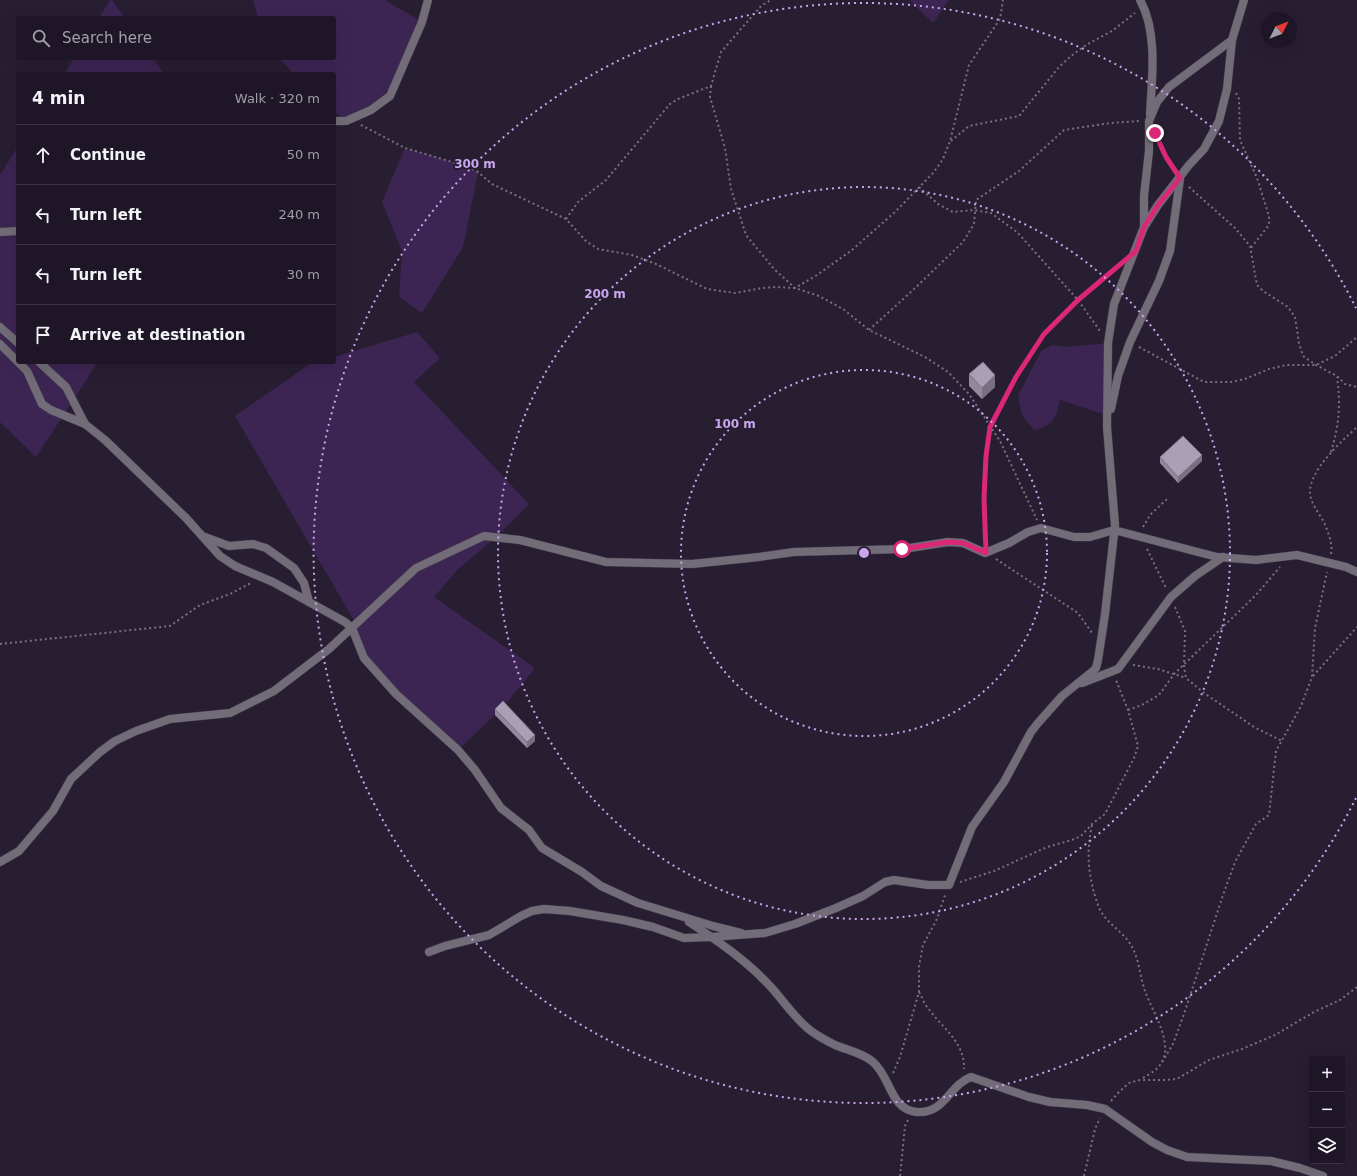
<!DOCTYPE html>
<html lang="en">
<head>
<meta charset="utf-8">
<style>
	body { margin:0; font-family:"DejaVu Sans",sans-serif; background:#2b2332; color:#f1f3f6 }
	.controls { position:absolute; right:12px; bottom:12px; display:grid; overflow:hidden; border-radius:4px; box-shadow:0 4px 16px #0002 }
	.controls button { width:36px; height:36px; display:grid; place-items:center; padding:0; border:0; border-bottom:1px solid #3c3543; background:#1e1626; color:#f1f3f6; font:20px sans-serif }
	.compass { position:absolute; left:1261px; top:12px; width:36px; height:36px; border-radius:50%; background:#1e1626; box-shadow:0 4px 16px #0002; rotate:48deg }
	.stop { position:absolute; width:12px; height:12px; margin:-9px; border:3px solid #db2777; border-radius:50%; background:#fff }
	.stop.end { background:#db2777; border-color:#fff; box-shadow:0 1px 4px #0008 }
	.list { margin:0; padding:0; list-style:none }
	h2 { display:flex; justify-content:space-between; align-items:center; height:52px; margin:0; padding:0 16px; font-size:17px }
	h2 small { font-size:13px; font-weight:400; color:#a19fa7 }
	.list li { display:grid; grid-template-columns:26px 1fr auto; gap:12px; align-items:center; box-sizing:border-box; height:60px; padding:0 16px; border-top:1px solid #3c3543 }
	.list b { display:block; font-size:15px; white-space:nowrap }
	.list em { font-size:13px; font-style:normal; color:#a19fa7 }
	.icon { flex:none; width:22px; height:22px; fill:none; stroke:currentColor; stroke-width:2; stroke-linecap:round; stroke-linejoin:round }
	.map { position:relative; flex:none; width:1357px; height:1176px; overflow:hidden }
	.search { position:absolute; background:#1e1626; box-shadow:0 4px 16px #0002; left:16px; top:16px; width:320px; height:44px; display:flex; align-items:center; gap:10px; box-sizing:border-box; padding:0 14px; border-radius:4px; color:#a19fa7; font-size:15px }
	.panel { position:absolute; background:#1e1626; box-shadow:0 4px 16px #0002; left:16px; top:72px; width:320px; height:292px; border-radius:4px }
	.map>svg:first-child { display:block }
	.green { fill:#3d2553 }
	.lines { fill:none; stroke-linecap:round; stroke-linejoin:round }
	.minor-casing { stroke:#443a4d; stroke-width:9 }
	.path { stroke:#797182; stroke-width:2; stroke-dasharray:2 3; stroke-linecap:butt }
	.minor { stroke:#716c77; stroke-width:8 }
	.wall { fill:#93899e }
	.shaded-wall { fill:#786f81 }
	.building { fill:#ab9fb8; stroke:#786f81 }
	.route { stroke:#db2777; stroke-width:5 }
	.ring { fill:none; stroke:#c9a5ee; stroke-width:2; stroke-dasharray:2 4 }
	.centre { fill:#c9a5ee; stroke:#281e32; stroke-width:2 }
	.ring-label { font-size:12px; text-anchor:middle; font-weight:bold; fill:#c9a5ee; stroke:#281e32; stroke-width:4; stroke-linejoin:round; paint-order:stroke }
</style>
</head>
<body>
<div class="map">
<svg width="1357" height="1176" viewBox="0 0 1357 1176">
	<rect width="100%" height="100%" fill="#281e32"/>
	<g class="green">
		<path d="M110,0H112L125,18H99Z"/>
		<path d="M253,0H385L422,22L390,96L346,121L334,111V74H294L279,58H334V18H258Z"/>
		<path d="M909,0H949L933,23Z"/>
		<path d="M74,58H153L164,74H64Z"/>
		<path d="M18,146V362H98L36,457L0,422V175Z"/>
		<path d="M405,148L466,166L478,172L463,247L422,313L399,297L402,251L382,202Z"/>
		<path d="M417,332L440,358L414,382L529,504L495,538L458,569L434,597L535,668L503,707L458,750L364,658L356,639V624L235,416L310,364L316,362H334V357Z"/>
		<path d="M1108,343L1107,415L1060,400C1056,418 1053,426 1034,430L1022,415L1018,396L1041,351L1052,345L1066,347Z"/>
	</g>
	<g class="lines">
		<g class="minor-casing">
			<g id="minor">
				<path d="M1140,0C1158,32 1152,79 1150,114"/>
				<path d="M334,121H346L371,110L390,96L422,22L428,0"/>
				<path d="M1144,226V196L1149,151V121L1157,102L1169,87L1232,40"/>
				<path d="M0,232L18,231"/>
				<path d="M0,327L18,343"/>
				<path d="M0,344L18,362"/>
				<path d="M18,362L27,371L42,404L51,410L85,424L105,440L186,518L220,556L235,566L273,582L345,622L352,628L364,658L396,694L458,750L475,770L501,808L529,830L542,848L582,872L601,886L638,903L713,926L741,933"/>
				<path d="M39,362L66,387L85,424"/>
				<path d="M1111,409L1118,376L1130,342L1159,281L1170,251L1180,179"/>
				<path d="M205,537L229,546L253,544L266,548L294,568L304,583L309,602"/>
				<path d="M1082,683L1118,669L1171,597L1195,576L1223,557"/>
				<path d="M0,862L19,851L53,811L71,779L100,752L115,741L136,731L170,719L230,713L274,691L329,649L416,568L484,536L520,540L606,562L692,564L759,557L794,552L903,549L948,542L963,543L985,553L1009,543L1028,532L1041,528L1074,537H1090L1114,530L1217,557L1256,560L1297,555L1346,567L1357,572"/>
				<path d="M689,922C718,941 747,961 770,986C784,1001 794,1018 811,1031C818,1036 827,1041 835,1045C847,1050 863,1053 873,1062C891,1077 890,1110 917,1112C945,1114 949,1085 971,1077L1029,1097L1050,1102L1087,1105L1105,1109L1152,1142L1167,1150L1187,1157L1271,1161L1300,1168L1323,1176"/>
				<path d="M429,952L445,946L489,935L521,916L532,911L544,909L570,911L623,920L653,927L684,938L712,937L765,933L795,924L836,908L863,896L885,882L894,880L928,885H949L972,827L1004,782L1031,732L1038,723L1062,696L1093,671L1096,668L1098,660L1105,614L1115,525L1107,427L1108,343L1114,304L1144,227L1158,205L1189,165L1204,149L1219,121L1227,89L1232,40L1244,0"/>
			</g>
		</g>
		<g class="path">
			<path d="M711,86L710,97L725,148L731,189L746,235L774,269L795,288L817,275L852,250L895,212L934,172L943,159L950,141L969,65L1000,19L1003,0"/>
			<path d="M1236,93L1239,99L1240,140L1257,178L1269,216V225L1250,249"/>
			<path d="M361,125L405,148L466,166L478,172L492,184L566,219L586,241L598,249L632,255L656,264L707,289L735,293L762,288L776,287L795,288L819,296L843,309L869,330L925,357L948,372L969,394L1000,441L1037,520"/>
			<path d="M951,141L969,126L1019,116L1059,67L1071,56L1086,45L1112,31L1135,13"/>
			<path d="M1159,142L1174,170"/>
			<path d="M919,187L938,204L953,212L974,210L991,213L1017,232L1078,300L1100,331"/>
			<path d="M1189,187L1235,228L1250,246L1257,285L1263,291L1288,307L1295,317L1299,343L1303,356L1316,365L1337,376L1345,384L1357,387"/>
			<path d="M566,219L578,202L606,180L670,104L678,99L711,86L721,52L761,6L771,0"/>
			<path d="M869,330L912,291L963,242L974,224L976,200L1019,171L1064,130L1111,123L1140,121"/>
			<path d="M1139,347L1204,382H1231L1245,379L1269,369L1286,365H1316L1335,356L1357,337"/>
			<path d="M1331,452C1339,426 1341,404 1337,377"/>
			<path d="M1143,527L1150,515L1167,499"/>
			<path d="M985,542L984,498L986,456L990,427L1016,377L1043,334L1078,300L1118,266"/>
			<path d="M1147,549L1166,588"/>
			<path d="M1331,554C1333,544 1329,536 1326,527C1322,516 1312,507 1310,494C1308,471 1342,441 1357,427"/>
			<path d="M996,559L1078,613L1092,633"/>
			<path d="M1175,607L1185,631L1184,667L1186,678L1204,693L1254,727L1282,741"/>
			<path d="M0,644L170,626L200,605L230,594L251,583"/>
			<path d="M1133,665L1158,669L1186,678"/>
			<path d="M1313,676L1357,627"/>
			<path d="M1128,710L1142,705L1159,695L1174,674L1256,595L1280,567"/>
			<path d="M1092,825C1086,853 1088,877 1098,905C1104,923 1124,931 1132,947C1139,959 1140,977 1145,991C1152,1011 1173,1041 1162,1062C1158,1070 1148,1075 1141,1079"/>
			<path d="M960,882L994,871L1047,847L1072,840L1081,836L1093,823L1105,814L1134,758L1138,746L1128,710L1116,680"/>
			<path d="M919,992C922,997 924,1004 928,1008C942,1028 965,1042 964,1069"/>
			<path d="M1162,1062L1173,1044L1184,1014L1223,895L1235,862L1256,824L1269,815L1276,751L1301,706L1312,677L1315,628L1327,572"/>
			<path d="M893,1073L900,1057L919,992V966L923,945L937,919L945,895"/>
			<path d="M1111,1101L1119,1092L1129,1083L1140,1080H1166L1177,1079L1209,1060L1242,1049L1275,1035L1314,1012L1340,1000L1357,987"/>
			<path d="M900,1176L905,1126L908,1120"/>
			<path d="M1084,1176L1095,1129L1100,1118"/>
		</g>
		<use href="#minor" class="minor"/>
	</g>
	<g class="wall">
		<path d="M969,374L995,387L982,399L969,386Z"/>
		<path d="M1160,457L1202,461L1178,483L1160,463Z"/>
		<path d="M495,709L535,741L527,748L495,715Z"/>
	</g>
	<g class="shaded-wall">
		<path d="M995,375V387L982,399V388Z"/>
		<path d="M1202,455V461L1178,483V477Z"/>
		<path d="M535,735V741L527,748V742Z"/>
	</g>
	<g class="building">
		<path d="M983,362L995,375L982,388L969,374Z"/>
		<path d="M1183,436L1202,455L1178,477L1160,457Z"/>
		<path d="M503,701L535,735L527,742L495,709Z"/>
	</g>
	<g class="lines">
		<path class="route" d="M902,549L948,542L963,543L986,553L984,498L986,456L990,427L1016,377L1044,334L1078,300L1136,251L1144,227L1158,205L1180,178L1166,157L1155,133"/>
	</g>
	<g class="ring">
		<circle cx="864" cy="553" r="183"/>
		<circle cx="864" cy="553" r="366"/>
		<path d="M1356 798A550 550 0 1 1 1356 308"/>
	</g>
	<circle cx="864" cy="553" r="6" class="centre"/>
	<g class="ring-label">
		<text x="475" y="168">300 m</text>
		<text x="605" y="298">200 m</text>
		<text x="735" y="428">100 m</text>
	</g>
</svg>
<div class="controls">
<button>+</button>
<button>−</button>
<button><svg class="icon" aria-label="layers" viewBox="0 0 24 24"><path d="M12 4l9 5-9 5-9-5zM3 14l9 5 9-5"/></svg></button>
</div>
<svg class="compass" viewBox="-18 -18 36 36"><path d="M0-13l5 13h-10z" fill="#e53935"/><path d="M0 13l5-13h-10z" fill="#a19fa7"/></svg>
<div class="stop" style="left:902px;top:549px"></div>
<div class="stop end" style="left:1155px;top:133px"></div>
<div class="search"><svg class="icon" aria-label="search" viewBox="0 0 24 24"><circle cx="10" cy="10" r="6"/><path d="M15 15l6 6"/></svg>Search here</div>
<section class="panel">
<h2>4 min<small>Walk · 320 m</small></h2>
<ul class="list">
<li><svg class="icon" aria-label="ahead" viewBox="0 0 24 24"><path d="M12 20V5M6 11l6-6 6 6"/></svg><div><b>Continue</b></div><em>50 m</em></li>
<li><svg class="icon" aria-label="left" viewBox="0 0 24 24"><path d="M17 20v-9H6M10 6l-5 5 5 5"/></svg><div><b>Turn left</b></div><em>240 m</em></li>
<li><svg class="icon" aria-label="left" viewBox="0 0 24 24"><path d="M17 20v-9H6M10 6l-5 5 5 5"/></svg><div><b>Turn left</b></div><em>30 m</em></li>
<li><svg class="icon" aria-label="arrive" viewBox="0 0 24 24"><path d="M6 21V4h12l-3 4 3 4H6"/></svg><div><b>Arrive at destination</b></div></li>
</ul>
</section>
</div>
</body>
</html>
